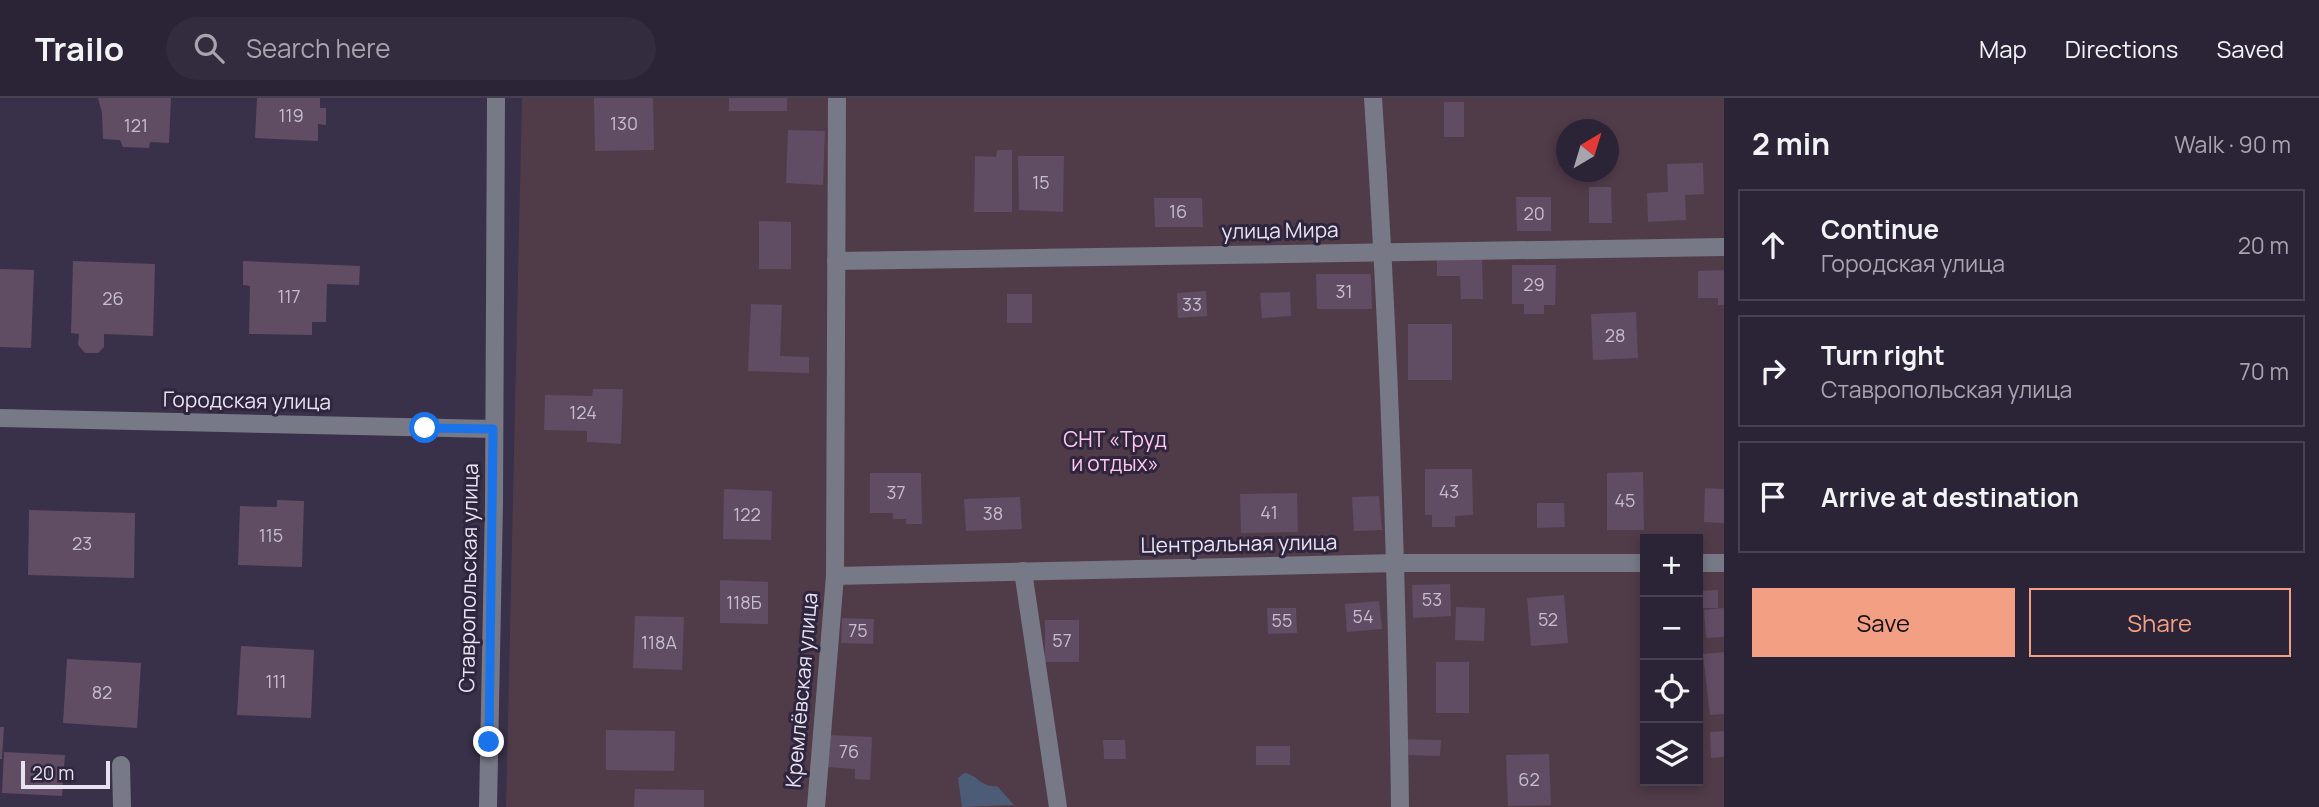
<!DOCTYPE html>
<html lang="en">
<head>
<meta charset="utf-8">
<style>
	body { margin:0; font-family:Manrope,sans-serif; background:#332c3f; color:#f1f3f6 }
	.controls { position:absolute; right:21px; bottom:21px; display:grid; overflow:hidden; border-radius:0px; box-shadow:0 4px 10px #0003 }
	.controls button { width:63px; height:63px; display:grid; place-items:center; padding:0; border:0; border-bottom:2px solid #474152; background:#2b2437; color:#f1f3f6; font:35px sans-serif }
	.compass { position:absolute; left:1556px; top:21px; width:63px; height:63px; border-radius:50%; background:#2b2437; box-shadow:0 4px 10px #0003; rotate:38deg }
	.scale { position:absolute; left:21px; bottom:18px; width:89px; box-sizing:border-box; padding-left:7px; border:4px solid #e7e2f2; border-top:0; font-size:19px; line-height:24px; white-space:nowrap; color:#e7e2f2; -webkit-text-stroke:5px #2f263e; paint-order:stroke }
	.stop { position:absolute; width:21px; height:21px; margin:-16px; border:5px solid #1a73e8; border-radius:50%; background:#fff }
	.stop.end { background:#1a73e8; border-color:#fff; box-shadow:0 2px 7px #0008 }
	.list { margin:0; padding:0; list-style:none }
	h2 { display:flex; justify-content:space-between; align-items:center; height:91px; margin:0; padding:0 28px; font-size:30px }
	h2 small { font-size:23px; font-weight:400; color:#a6a4ad }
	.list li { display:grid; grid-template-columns:46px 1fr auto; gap:21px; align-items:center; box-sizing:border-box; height:112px; margin:0 14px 14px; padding:0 14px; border:2px solid #474152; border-radius:0px }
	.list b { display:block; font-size:26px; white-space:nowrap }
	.list p { margin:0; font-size:23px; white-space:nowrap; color:#a6a4ad }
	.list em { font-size:23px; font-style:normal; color:#a6a4ad }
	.actions { display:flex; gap:14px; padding:21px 28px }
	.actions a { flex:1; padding:16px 0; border:2px solid #f39f84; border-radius:0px; text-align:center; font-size:24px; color:#f39f84 }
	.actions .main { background:#f39f84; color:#111 }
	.icon { flex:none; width:38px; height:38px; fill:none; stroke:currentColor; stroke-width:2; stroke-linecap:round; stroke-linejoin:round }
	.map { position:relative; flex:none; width:1724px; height:709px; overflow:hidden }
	header { display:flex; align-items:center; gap:42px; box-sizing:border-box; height:98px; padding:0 35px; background:#2b2437; border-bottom:2px solid #474152 }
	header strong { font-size:33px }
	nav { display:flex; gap:38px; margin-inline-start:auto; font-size:24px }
	.search { width:490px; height:63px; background:#332c3f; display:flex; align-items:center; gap:18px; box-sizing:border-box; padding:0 24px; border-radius:38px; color:#a6a4ad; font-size:26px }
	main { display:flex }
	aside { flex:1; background:#2b2437 }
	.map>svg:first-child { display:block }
	.green { fill:#503b49; fill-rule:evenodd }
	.water { fill:#4c5b76 }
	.building { fill:#604d64 }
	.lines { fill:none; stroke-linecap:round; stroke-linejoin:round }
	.minor { stroke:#777986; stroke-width:18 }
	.route { stroke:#1a73e8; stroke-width:9 }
	.labels { text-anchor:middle; stroke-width:6; stroke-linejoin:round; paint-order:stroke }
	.number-label { font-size:18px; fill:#c5bdce }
	.street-label { font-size:21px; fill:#e7e2f2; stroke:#2f263e }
	.park-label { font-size:21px; fill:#fec7eb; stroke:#2f263e }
</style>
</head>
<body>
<header>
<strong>Trailo</strong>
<div class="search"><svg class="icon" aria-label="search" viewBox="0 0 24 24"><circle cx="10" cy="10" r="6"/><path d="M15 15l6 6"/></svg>Search here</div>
<nav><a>Map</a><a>Directions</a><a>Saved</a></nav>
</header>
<main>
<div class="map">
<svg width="1724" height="709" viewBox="0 0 1724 709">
	<rect width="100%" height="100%" fill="#393049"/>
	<path class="green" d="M522,0H1724V709H506ZM1566,32H1608V74H1566ZM1645,441H1698V683H1645Z"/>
	<path class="water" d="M964,675C977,676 981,690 997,688L1014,707L962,709L958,680Z"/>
	<g class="building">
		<path d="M98,0H171L169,45L150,44L149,50L123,49L120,42L103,41L102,15Z"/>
		<path d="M257,0H320V10H326V27L318,26V43L255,40Z"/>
		<path d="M594,0H653L654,52L595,53Z"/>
		<rect x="729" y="0" width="58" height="13"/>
		<rect x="1444" y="4" width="20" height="35"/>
		<path d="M788,32L825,33L823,87L786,85Z"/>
		<path d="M997,52H1012V114H974L975,58L996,59Z"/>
		<path d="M1018,58H1064L1063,114L1019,112Z"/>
		<path d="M1703,65L1704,96L1685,97L1686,122L1648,124L1647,95L1668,94L1667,66Z"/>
		<path d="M1589,89H1611L1612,125H1589Z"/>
		<path d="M1516,99H1551V133H1517Z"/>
		<path d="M1154,100H1202L1203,129H1155Z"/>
		<path d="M759,123L791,124V171H759Z"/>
		<path d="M1482,161L1483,201H1461L1460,178H1437V162Z"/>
		<path d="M73,163L155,166L153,238L104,236V249L98,255H85L78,247L79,236L71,235Z"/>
		<path d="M243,163L360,168L359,187L327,186L326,224H312V237L249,236L250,188L243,187Z"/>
		<path d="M1512,167H1556L1555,207H1544V216H1524V206H1512Z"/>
		<path d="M0,171L34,172L31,250L0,249Z"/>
		<path d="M1724,172V207H1718V200H1698V173Z"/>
		<path d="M1316,176H1371L1372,211H1317Z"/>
		<path d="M1206,193L1207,218L1178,220L1177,195Z"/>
		<path d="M1290,194L1291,218L1262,220L1260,195Z"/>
		<rect x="1007" y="196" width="25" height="29"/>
		<path d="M751,206L782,207L780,258L809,259V275L748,273Z"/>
		<path d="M1636,214L1638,260L1593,262L1591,216Z"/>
		<rect x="1408" y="226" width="44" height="56"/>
		<path d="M593,291H623L621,346L587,344V333L544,332L545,297L592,298Z"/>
		<path d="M1425,371H1472L1473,417L1455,418V429H1432V417H1425Z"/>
		<path d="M1643,374L1644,432H1607V375Z"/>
		<path d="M870,375H921L922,426H906V421H893V415H870Z"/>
		<path d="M1705,390L1724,391V425L1704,424Z"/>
		<path d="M724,391L772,393L771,442L723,441Z"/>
		<path d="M1297,395L1298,434L1241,435L1240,396Z"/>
		<path d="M1379,398L1382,432L1354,433L1352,399Z"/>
		<path d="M1020,399L1022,431L966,433L964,401Z"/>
		<path d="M277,402L304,403L302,469L238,467L240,408L277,409Z"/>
		<path d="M1537,405H1564L1565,429L1537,430Z"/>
		<path d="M29,412L135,415L134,480L28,477Z"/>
		<path d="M720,482L768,484V526L720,525Z"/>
		<path d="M1450,486L1451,518L1413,520L1412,487Z"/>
		<path d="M1718,492V510H1698V493Z"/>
		<path d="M1564,497L1568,545L1531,548L1527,500Z"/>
		<path d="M1379,503L1382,531L1347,534L1345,506Z"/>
		<path d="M1456,509L1485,510L1484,543L1455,542Z"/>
		<path d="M1267,510H1296L1297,535L1268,536Z"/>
		<path d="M1724,510V539L1706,540L1704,512Z"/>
		<path d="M635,518L684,519L682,572L633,570Z"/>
		<path d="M842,520L874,521L873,546L841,545Z"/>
		<rect x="1045" y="522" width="34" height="42"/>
		<path d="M241,548L314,552L311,620L237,617Z"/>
		<path d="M1724,554V616L1710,617L1703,556Z"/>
		<path d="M67,561L141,565L137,630L63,625Z"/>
		<rect x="1436" y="564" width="33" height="51"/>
		<path d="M0,629H4L2,661H0Z"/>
		<path d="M606,632L675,633L674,673L606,672Z"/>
		<path d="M1724,633V659L1711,660L1710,634Z"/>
		<path d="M828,637L872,639L870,682L855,681V671L827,669Z"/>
		<path d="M1402,641L1441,642L1440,658L1402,657Z"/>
		<path d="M1103,642H1125L1126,661H1104Z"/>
		<rect x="1256" y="648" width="34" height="19"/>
		<path d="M4,654L65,657L62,698L2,695Z"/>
		<path d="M1549,656L1551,707L1508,708L1506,657Z"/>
		<path d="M635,691L704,692V709H634Z"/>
	</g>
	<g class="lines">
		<g class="minor">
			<path d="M1373,0C1389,236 1397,472 1400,709"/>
			<path d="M836,163L1724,149"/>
			<path d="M0,320L493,331"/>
			<path d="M1698,465H1724"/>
			<path d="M1023,473L1058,709"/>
			<path d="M835,478L1397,465H1645"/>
			<path d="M121,667L122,709"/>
			<path d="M488,709L494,405L496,0"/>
			<path d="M816,709L835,478L837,0"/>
		</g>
	</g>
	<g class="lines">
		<path class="route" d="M425,330L493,331L489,644"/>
	</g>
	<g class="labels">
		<g class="number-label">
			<text x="291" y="24">119</text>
			<text x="624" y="32">130</text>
			<text x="136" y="34">121</text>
			<text x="1041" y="91">15</text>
			<text x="1178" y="120">16</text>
			<text x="1534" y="122">20</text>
			<text x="1534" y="193">29</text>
			<text x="1344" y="200">31</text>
			<text x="289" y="205">117</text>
			<text x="113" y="207">26</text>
			<text x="1192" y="213">33</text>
			<text x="1615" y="244">28</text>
			<text x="583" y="321">124</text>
			<text x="1449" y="400">43</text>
			<text x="896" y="401">37</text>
			<text x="1625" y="409">45</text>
			<text x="1269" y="421">41</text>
			<text x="993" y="422">38</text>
			<text x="747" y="423">122</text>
			<text x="271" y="444">115</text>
			<text x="82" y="452">23</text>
			<text x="1432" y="508">53</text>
			<text x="744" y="511">118Б</text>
			<text x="1363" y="525">54</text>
			<text x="1548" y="528">52</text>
			<text x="1282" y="529">55</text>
			<text x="858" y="539">75</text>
			<text x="1062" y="549">57</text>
			<text x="659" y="551">118А</text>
			<text x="276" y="590">111</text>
			<text x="102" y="601">82</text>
			<text x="849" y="660">76</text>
			<text x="1529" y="688">62</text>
		</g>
		<g class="street-label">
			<text transform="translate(1280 133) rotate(-1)" y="7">улица Мира</text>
			<text transform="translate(247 303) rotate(1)" y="7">Городская улица</text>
			<text transform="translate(1239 446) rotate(-1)" y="7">Центральная улица</text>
			<text transform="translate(469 480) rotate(-89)" y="7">Ставропольская улица</text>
			<text transform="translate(802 592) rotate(-85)" y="7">Кремлёвская улица</text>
		</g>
		<g class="park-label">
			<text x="1115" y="349">СНТ «Труд<tspan x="1115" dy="24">и отдых»</tspan></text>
		</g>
	</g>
</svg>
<div class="controls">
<button>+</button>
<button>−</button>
<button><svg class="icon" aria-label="locate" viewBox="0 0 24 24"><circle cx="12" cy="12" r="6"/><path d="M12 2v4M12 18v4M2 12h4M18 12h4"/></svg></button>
<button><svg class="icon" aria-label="layers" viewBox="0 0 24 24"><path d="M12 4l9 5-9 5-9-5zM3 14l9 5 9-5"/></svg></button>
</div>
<svg class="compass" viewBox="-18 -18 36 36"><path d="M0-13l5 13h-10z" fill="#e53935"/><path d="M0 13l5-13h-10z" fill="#a6a4ad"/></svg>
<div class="scale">20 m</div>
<div class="stop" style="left:425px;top:330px"></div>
<div class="stop end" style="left:489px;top:644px"></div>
</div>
<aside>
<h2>2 min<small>Walk · 90 m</small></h2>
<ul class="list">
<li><svg class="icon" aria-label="ahead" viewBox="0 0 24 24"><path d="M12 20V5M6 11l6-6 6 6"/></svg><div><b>Continue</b><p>Городская улица</p></div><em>20 m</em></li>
<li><svg class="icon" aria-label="right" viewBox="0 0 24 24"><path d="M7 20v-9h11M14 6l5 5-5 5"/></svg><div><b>Turn right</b><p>Ставропольская улица</p></div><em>70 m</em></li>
<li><svg class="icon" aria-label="arrive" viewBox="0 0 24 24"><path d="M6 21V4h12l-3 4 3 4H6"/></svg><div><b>Arrive at destination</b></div></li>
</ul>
<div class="actions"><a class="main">Save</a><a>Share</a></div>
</aside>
</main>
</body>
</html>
